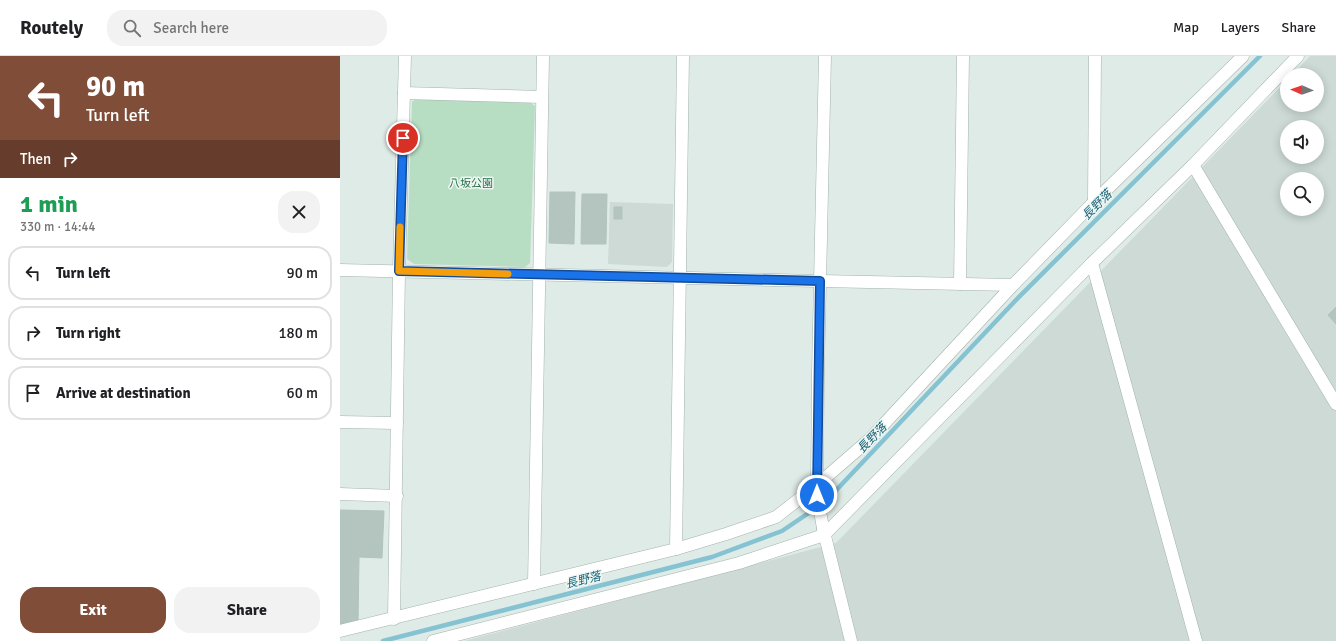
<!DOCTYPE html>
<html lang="en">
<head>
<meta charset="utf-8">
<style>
	:root { --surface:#fff; --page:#f2f2f2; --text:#202124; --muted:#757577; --line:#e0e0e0; --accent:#804d39 }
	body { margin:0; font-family:Signika,"Noto Sans JP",sans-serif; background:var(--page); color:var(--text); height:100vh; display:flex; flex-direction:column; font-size:15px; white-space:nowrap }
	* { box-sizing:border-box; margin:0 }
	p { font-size:13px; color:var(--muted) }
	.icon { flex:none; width:22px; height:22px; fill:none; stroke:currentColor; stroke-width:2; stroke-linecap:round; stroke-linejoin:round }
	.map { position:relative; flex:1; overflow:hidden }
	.drawer { display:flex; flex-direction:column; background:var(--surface); width:340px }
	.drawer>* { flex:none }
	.guide { background:#804d39; color:#fff; overflow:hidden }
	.needle { width:26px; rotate:272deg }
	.controls { position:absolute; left:940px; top:12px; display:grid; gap:8px }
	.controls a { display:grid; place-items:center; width:44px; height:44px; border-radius:50%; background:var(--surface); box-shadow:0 2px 10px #0003; font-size:20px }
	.pin { position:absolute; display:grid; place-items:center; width:34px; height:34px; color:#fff; margin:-17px; border:2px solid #fff; border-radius:50%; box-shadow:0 1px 4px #0007 }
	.me { position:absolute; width:44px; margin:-22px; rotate:0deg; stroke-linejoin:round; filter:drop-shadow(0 0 3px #0008) }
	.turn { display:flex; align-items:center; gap:14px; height:84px; padding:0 20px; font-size:18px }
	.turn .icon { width:52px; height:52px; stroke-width:2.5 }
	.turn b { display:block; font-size:28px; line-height:34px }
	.then { display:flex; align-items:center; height:38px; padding:0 20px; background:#0003; gap:8px; font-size:15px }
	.round { display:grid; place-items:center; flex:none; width:42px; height:42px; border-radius:16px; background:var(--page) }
	.head { display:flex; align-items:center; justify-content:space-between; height:68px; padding:0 20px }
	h1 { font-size:24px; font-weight:700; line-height:30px; color:#1e9e55 }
	.button { display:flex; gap:8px; margin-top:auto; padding:8px 20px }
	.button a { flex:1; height:46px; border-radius:16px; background:var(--accent); color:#fff; font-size:16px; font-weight:700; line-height:46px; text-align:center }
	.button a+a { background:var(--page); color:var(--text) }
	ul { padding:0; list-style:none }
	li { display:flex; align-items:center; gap:12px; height:54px; margin:0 8px 6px; padding:0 12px; border:2px solid var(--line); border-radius:16px }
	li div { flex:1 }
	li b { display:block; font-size:15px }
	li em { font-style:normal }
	header { display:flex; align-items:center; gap:24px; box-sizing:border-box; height:56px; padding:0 20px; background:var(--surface); border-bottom:1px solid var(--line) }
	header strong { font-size:19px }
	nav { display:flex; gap:22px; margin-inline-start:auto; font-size:14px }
	.search { width:280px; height:36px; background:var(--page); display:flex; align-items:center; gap:10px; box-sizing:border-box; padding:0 14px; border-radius:16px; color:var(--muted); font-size:15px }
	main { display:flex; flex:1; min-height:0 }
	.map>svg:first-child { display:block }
	.built { fill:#cddad5; fill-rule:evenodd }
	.green { fill:#b7ddc3 }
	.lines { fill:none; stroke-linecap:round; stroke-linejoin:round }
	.stream { stroke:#85c2d2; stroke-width:4.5 }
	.building { fill:#b4c5bf; stroke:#b1c4bd }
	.minor-casing { stroke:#a2b3ad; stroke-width:13 }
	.tertiary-casing { stroke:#a2b3ad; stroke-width:13 }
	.minor { stroke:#fff; stroke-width:12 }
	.tertiary { stroke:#fff; stroke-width:12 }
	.route-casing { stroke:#114b97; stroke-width:10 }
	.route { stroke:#1a73e8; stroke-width:7 }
	.slow { stroke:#f59e0b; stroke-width:7 }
	.labels { text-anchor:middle; stroke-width:3; stroke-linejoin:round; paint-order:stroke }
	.park-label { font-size:11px; fill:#297249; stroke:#eff7f4 }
	.water-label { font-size:12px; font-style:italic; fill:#196378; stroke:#eff7f4 }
</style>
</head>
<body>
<header>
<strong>Routely</strong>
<div class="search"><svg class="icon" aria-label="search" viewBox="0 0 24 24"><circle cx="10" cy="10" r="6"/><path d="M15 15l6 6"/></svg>Search here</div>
<nav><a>Map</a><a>Layers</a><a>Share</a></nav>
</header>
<main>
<section class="drawer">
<div class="guide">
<div class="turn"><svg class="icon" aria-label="left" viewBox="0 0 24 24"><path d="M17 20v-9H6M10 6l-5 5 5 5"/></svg><div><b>90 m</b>Turn left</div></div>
<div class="then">Then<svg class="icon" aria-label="right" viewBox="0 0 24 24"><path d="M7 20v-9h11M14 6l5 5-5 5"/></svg></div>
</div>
<div class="head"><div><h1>1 min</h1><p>330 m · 14:44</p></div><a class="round"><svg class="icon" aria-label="close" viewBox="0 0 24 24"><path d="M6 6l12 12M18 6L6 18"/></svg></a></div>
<ul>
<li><svg class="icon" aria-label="left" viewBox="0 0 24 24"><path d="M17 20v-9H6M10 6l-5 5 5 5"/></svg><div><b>Turn left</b></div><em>90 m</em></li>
<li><svg class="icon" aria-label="right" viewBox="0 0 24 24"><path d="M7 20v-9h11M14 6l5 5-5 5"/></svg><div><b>Turn right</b></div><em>180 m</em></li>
<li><svg class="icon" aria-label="arrive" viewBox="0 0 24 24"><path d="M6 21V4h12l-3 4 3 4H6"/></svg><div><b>Arrive at destination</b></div><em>60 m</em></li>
</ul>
<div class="button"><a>Exit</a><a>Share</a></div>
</section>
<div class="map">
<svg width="996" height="585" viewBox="0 0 996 585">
	<rect width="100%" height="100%" fill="#dfebe6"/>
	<g class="built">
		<path d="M970,0H996V585H124L496,487L947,24V49H977V19H952ZM947,71H977V101H947ZM947,123H977V153H947Z"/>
		<polygon points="270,146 333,148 332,206 327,211 268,208"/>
	</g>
	<polygon class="green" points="77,42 189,46 195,50 190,207 185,211 74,208 67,203 72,46"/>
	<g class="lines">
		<polyline class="stream" points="43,585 372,501 442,475 485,446 676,244 920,0"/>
	</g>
	<g class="building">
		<polygon points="210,136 235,136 234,188 209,187"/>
		<polygon points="242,138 267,138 266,188 241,188"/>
		<rect x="274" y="151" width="8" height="12"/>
		<polygon points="996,251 996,268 988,259"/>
		<polygon points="0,454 44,455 42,502 19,501 18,567 0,572"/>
	</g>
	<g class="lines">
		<defs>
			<g id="minor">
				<polyline points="64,37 202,41"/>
				<polyline points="853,109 996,348"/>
				<polyline points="754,146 755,0"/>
				<polyline points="752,207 856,585"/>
				<polyline points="480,225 673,229"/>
				<polyline points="620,228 623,0"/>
				<polyline points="0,366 57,367"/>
				<polyline points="0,438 57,440"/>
				<polyline points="483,472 511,585"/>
				<polyline points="336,493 343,0"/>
				<polyline points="194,528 203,0"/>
				<polyline points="54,563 59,215 65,0"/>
				<polyline points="0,575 336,493 386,478 436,461 477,429 530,383 673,229 754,146 903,0"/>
				<polyline points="93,585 399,507 484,479 752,207 853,109 958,0"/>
			</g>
			<g id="tertiary">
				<polyline points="0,214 480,225"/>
				<polyline points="483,472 477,439 477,429 478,317 485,0"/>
			</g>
		</defs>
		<use href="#minor" class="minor-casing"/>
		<use href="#tertiary" class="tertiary-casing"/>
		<use href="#minor" class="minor"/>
		<use href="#tertiary" class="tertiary"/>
	</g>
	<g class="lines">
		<defs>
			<polyline id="route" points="63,82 59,215 480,225 477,439"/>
		</defs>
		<use href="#route" class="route-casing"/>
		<use href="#route" class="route"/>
		<polyline class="slow" points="60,171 59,215 168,218"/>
	</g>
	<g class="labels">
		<g class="park-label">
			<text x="131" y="131">八坂公園</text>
		</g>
		<g class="water-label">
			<text transform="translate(757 149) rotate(-45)" y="4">長野落</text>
			<text transform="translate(532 382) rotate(-46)" y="4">長野落</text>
			<text transform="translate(243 524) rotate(-14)" y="4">長野落</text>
		</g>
	</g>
</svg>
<div class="controls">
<a><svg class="needle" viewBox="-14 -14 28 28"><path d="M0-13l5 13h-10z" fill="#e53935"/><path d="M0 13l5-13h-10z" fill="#757577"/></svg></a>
<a><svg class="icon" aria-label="sound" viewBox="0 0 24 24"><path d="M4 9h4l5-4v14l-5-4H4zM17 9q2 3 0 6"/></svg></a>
<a><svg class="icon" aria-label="search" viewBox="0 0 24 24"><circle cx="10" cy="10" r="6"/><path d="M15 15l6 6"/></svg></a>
</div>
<div class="pin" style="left:63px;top:82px;background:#d93025"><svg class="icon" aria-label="arrive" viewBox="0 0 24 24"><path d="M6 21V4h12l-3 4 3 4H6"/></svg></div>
<svg class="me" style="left:477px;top:439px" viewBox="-20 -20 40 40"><circle r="17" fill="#1a73e8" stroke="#fff" stroke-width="3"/><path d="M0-11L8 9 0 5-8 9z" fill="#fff"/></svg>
</div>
</main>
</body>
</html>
